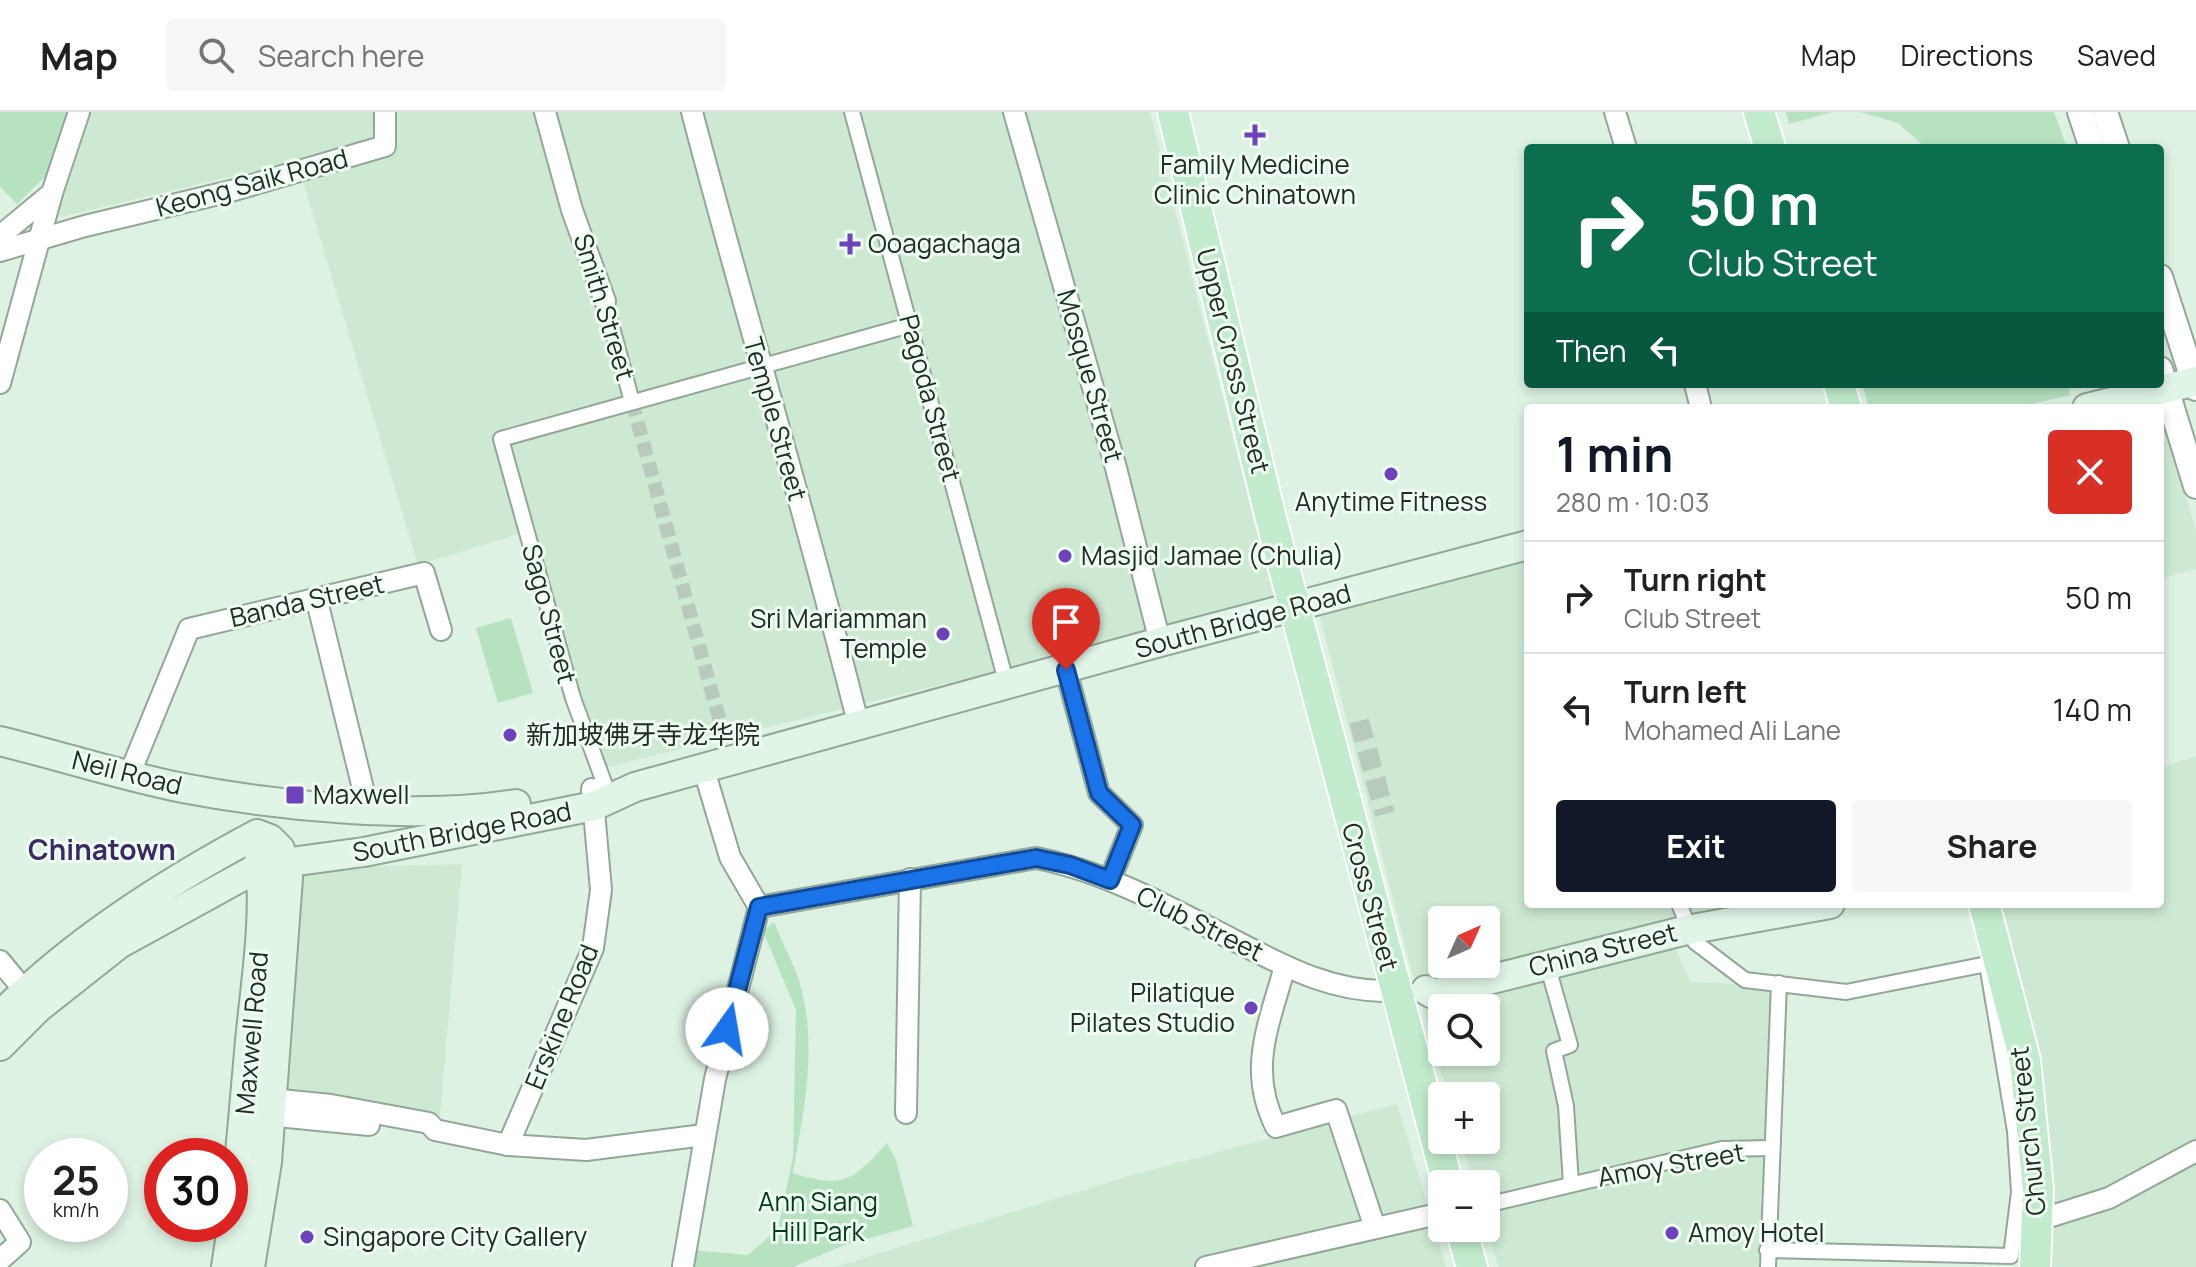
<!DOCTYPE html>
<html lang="en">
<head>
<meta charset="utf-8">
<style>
	:root { --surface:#fff; --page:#f6f6f6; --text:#202124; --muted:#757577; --line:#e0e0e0; --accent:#111827 }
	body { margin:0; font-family:Manrope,"Noto Sans SC",sans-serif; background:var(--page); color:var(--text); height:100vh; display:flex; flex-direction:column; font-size:30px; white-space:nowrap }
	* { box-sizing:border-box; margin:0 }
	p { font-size:26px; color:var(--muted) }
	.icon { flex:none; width:44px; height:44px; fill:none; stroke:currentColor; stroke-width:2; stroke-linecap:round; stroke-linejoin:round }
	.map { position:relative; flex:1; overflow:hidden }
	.sheet { position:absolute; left:1524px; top:292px; width:640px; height:504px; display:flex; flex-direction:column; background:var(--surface); border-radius:8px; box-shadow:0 4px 12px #0003 }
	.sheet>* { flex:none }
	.guide { position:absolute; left:1524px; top:32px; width:640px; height:244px; border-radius:8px; box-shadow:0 4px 12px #0003; background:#0b6e4f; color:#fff; overflow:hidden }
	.needle { width:52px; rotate:45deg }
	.buttons { position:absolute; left:1428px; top:794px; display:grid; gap:16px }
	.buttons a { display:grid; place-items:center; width:72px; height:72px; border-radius:8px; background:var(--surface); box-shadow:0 4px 12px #0003; font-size:40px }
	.speed { position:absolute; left:24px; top:1026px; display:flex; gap:16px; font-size:40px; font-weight:700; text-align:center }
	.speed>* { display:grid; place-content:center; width:104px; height:104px; border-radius:50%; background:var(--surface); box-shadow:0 4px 12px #0003; line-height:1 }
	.speed small { font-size:20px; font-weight:400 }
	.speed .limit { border:12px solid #d22; background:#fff; color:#111 }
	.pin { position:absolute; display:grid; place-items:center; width:68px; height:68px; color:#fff; margin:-82px -34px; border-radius:50% 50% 50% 0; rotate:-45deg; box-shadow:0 0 8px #0007 }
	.pin .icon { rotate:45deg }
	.me { position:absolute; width:88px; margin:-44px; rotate:13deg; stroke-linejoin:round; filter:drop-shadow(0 0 6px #0008) }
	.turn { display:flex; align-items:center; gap:28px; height:168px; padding:0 32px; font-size:36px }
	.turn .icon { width:104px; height:104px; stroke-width:2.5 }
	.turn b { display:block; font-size:56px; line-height:68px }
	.then { display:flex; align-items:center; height:76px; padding:0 32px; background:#0003; gap:16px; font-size:30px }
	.round { display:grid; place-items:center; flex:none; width:84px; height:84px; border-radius:8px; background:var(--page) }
	.head { display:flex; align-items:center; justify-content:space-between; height:136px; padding:0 32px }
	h1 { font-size:48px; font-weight:700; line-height:60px; color:var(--accent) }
	.action { display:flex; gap:16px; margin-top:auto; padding:16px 32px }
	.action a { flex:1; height:92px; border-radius:8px; background:var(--accent); color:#fff; font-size:32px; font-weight:700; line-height:92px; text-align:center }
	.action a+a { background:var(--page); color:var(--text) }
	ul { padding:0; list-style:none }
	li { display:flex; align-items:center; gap:24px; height:112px; padding:0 32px; border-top:2px solid var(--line) }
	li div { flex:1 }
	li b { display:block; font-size:30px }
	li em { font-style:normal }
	header { display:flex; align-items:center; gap:48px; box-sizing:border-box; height:112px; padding:0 40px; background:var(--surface); border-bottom:2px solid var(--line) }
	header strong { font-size:38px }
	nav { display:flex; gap:44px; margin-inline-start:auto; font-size:28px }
	.search { width:560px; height:72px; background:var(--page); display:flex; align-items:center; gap:20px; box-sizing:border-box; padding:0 28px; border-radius:8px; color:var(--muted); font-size:30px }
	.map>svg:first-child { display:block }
	.built { fill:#cde9d3; fill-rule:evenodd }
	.green { fill:#b6e2c0 }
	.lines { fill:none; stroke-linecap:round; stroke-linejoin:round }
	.pedestrian-tunnel { stroke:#b8cabc; stroke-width:14; stroke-dasharray:14 7; stroke-linecap:butt }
	.minor-tunnel { stroke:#b8cabc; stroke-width:20; stroke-dasharray:20 10; stroke-linecap:butt }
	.pedestrian-casing { stroke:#93a797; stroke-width:18 }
	.minor-casing { stroke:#93a797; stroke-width:24 }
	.tertiary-casing { stroke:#93a797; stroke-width:28 }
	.secondary-casing { stroke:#93a797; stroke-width:32 }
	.primary-casing { stroke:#fff; stroke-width:34 }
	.pedestrian { stroke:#fff; stroke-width:14 }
	.minor { stroke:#fff; stroke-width:20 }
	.tertiary { stroke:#fff; stroke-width:24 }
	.secondary { stroke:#e0f5e6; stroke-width:28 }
	.primary { stroke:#c1ebcc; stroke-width:30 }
	.route-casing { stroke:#114b97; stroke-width:20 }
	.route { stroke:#1a73e8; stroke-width:14 }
	.poi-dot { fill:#6e42ba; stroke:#edfef1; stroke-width:3 }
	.labels { text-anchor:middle; stroke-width:6; stroke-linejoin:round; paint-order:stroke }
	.poi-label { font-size:26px; fill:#222a24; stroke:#edfef1; text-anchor:start }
	.street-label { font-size:26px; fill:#222a24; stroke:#edfef1 }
	.park-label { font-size:26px; fill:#003a18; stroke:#edfef1 }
	.neighbourhood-label { font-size:28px; font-weight:bold; fill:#3c2863; stroke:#edfef1 }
</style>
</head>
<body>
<header>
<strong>Map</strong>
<div class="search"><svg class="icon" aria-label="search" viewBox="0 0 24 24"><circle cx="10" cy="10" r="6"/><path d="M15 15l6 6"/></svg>Search here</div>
<nav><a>Map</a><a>Directions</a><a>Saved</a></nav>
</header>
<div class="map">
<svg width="2196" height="1155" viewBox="0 0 2196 1155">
	<rect width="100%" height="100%" fill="#ddf2e2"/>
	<g class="built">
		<polygon points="90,0 1150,0 1275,490 603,656 532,418 418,453 297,49 56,106"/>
		<polygon points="2160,297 2196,419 2196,457 2160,467"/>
		<path d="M1528,449V792H1738L1415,872L1319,501ZM1442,808H1486V852H1442Z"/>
		<polygon points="2196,644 2196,1155 2035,1155 1984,792 2160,792 2160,656"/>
		<polygon points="462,752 440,1003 277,983 290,757"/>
		<path d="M1671,826L1690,870L1773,873L1761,1155H1498L1486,1114V1072H1474L1461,1028H1486V984H1448L1421,891ZM1442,896H1486V940H1442Z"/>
		<polygon points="1397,992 1446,1155 835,1155 1129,1064"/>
	</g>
	<g class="green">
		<polygon points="0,0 69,0 48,62 17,92 0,75"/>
		<polygon points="1786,0 1833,0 1789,12"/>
		<polygon points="1860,0 2054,0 2067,36 1926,36 1898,11"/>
		<polygon points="1862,272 2068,272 2070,283 2017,296 1869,296"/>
		<polygon points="511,506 533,581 498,591 476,516"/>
		<path d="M774,810C783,833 797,857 802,880C817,941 803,1001 793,1061C844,1077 853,1069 887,1031L896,1048L913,1114L842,1134L793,1155H676L691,1138L748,1143L778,1117L793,1045L796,898L763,819Z"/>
	</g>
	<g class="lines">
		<polyline class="pedestrian-tunnel" points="632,290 731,650"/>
		<polyline class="minor-tunnel" points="1359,609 1385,702"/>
		<defs>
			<g id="pedestrian">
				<polyline points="852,0 1007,573"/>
				<polyline points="605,189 632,290"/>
				<polyline points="606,676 573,586 501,327 910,213"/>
				<polyline points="1679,792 1695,830 1745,868 1846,880 1987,852 2015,1019 2019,1080 2011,1144 1767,1138"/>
				<polyline points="1547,852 1570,933 1554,939 1566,994 1571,1072"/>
				<polyline points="1486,1093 1722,1037 1771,1036"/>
				<polyline points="1768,1155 1779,871"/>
			</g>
			<g id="minor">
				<polyline points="545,0 572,98 605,189"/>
				<path d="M692,0C746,206 808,409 859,615"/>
				<polyline points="1014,0 1116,356 1160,530"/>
				<polyline points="1615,0 1626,36"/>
				<polyline points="0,124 52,81"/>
				<polyline points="0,139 85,114 231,79 385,34 385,0"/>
				<polyline points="0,271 52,81 79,0"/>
				<polyline points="1695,272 1701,296"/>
				<polyline points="317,489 368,697"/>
				<polyline points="1066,558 1099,681 1132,713 1110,768"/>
				<polyline points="704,658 730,745 759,795"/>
				<polyline points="130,661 189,517 424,461 441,518"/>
				<path d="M759,795L1036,746C1098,758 1156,788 1212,817C1272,847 1326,882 1395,879"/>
				<polyline points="0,849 33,889"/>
				<path d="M1285,854C1269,913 1247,957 1276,1015L1336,998L1375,1116"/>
				<polyline points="260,986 331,993 429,1011 435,1018 508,1033 586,1038 704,1023"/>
				<polyline points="906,1001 910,767"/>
				<polyline points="257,1002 369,1013"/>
				<polyline points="508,1033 593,836 601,778 592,677"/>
				<polyline points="0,1098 20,1130 0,1148"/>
				<polyline points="2039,1108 2109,1086 2196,1039"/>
				<polyline points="683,1154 715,967 759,795"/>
				<polyline points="1206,1155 1442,1101"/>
			</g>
			<g id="tertiary">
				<polyline points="2080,0 2092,36"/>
				<polyline points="2105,0 2117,36"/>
				<polyline points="2160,165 2196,276"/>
				<polyline points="2160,257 2196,374"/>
			</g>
			<g id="secondary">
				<polyline points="2087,296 2196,269"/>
				<path d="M0,629C61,644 122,664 183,676C282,695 417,708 516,692"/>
				<polyline points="1426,878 1433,882 1687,818 1830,792"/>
				<path d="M0,904C72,830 167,770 257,722L270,727L280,737L288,766L267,1050L250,1155"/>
				<polyline points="0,934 38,896 119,832 261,754 364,740 594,694 635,675 1160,530 1528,433"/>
				<path d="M226,1155C238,1080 243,1005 250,929C256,866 267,803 259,739"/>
			</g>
			<g id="primary">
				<polyline points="1173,0 1270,403 1448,1072"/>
				<polyline points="1759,0 1770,36"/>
				<polyline points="1839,272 1846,296"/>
				<polyline points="1984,792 2025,948 2038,1077 2035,1155"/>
				<polyline points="1461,1116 1472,1155"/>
			</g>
		</defs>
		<use href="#pedestrian" class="pedestrian-casing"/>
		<use href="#minor" class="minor-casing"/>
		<use href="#tertiary" class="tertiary-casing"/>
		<use href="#secondary" class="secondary-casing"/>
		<use href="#primary" class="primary-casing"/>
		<use href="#pedestrian" class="pedestrian"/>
		<use href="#minor" class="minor"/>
		<use href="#tertiary" class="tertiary"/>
		<use href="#secondary" class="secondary"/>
		<use href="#primary" class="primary"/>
	</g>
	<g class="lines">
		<defs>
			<polyline id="route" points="727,917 759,795 1036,746 1070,753 1110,768 1132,713 1099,681 1066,558"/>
		</defs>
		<use href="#route" class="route-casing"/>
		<use href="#route" class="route"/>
	</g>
	<g class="poi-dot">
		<path d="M1251 11h8v8h8v8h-8v8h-8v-8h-8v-8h8z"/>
		<path d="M846 120h8v8h8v8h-8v8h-8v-8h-8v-8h8z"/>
		<circle cx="1391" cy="362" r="8"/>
		<circle cx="1065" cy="444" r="8"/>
		<circle cx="943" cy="522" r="8"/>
		<circle cx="510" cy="623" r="8"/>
		<rect x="285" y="673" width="20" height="20" rx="4"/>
		<circle cx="1251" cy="896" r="8"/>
		<circle cx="1672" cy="1121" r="8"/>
		<circle cx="307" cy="1125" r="8"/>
	</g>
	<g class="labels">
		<g class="poi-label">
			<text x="1255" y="62" text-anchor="middle">Family Medicine<tspan x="1255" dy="30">Clinic Chinatown</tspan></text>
			<text x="868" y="141">Ooagachaga</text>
			<text x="1391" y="399" text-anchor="middle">Anytime Fitness</text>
			<text x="1081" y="453">Masjid Jamae (Chulia)</text>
			<text x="927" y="516" text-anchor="end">Sri Mariamman<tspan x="927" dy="30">Temple</tspan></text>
			<text x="526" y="632">新加坡佛牙寺龙华院</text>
			<text x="313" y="692">Maxwell</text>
			<text x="1235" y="890" text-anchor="end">Pilatique<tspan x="1235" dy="30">Pilates Studio</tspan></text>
			<text x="1688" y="1130">Amoy Hotel</text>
			<text x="323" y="1134">Singapore City Gallery</text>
		</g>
		<g class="street-label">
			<text transform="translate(252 71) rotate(-15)" y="9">Keong Saik Road</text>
			<text transform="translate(604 195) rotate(73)" y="9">Smith Street</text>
			<text transform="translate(1233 249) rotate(76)" y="9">Upper Cross Street</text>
			<text transform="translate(1090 264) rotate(74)" y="9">Mosque Street</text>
			<text transform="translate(930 286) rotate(75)" y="9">Pagoda Street</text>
			<text transform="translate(775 307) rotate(74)" y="9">Temple Street</text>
			<text transform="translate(307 489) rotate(-13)" y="9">Banda Street</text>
			<text transform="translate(549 502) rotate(75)" y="9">Sago Street</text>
			<text transform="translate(1243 509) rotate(-15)" y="9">South Bridge Road</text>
			<text transform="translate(127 661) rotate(14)" y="9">Neil Road</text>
			<text transform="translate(462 720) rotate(-11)" y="9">South Bridge Road</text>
			<text transform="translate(1370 785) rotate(75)" y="9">Cross Street</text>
			<text transform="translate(1200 812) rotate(26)" y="9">Club Street</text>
			<text transform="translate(1603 838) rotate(-14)" y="9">China Street</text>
			<text transform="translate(562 905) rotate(-68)" y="9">Erskine Road</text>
			<text transform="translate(252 921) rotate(-85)" y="9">Maxwell Road</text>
			<text transform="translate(2028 1019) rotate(-96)" y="9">Church Street</text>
			<text transform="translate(1671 1053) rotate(-10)" y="9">Amoy Street</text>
		</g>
		<g class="park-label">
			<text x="818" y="1099">Ann Siang<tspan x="818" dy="30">Hill Park</tspan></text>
		</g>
		<g class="neighbourhood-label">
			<text x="102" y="748">Chinatown</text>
		</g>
	</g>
</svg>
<div class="buttons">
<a><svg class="needle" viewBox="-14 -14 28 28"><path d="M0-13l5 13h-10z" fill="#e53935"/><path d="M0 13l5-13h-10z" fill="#757577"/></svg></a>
<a><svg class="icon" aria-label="search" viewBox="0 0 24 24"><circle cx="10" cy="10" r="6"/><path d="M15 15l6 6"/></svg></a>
<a>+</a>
<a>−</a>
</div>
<div class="speed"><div>25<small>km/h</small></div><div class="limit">30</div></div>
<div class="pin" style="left:1066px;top:558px;background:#d93025"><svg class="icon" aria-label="arrive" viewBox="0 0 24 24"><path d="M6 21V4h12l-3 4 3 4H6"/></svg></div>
<svg class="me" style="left:727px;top:917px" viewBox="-20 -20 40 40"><circle r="19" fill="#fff"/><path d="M0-13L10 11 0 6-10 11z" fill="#1a73e8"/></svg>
<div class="guide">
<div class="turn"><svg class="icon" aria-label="right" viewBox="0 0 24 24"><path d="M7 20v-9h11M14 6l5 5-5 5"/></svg><div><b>50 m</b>Club Street</div></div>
<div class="then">Then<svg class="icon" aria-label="left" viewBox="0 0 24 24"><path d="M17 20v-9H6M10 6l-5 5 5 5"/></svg></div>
</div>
<section class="sheet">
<div class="head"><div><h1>1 min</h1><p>280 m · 10:03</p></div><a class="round" style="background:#d93025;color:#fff"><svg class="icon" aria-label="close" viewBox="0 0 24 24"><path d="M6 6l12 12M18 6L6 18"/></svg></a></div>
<ul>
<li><svg class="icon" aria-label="right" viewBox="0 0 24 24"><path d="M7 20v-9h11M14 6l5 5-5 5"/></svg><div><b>Turn right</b><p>Club Street</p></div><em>50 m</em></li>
<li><svg class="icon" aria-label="left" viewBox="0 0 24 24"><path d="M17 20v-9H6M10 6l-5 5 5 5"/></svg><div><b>Turn left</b><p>Mohamed Ali Lane</p></div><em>140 m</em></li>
</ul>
<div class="action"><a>Exit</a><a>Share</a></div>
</section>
</div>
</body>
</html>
